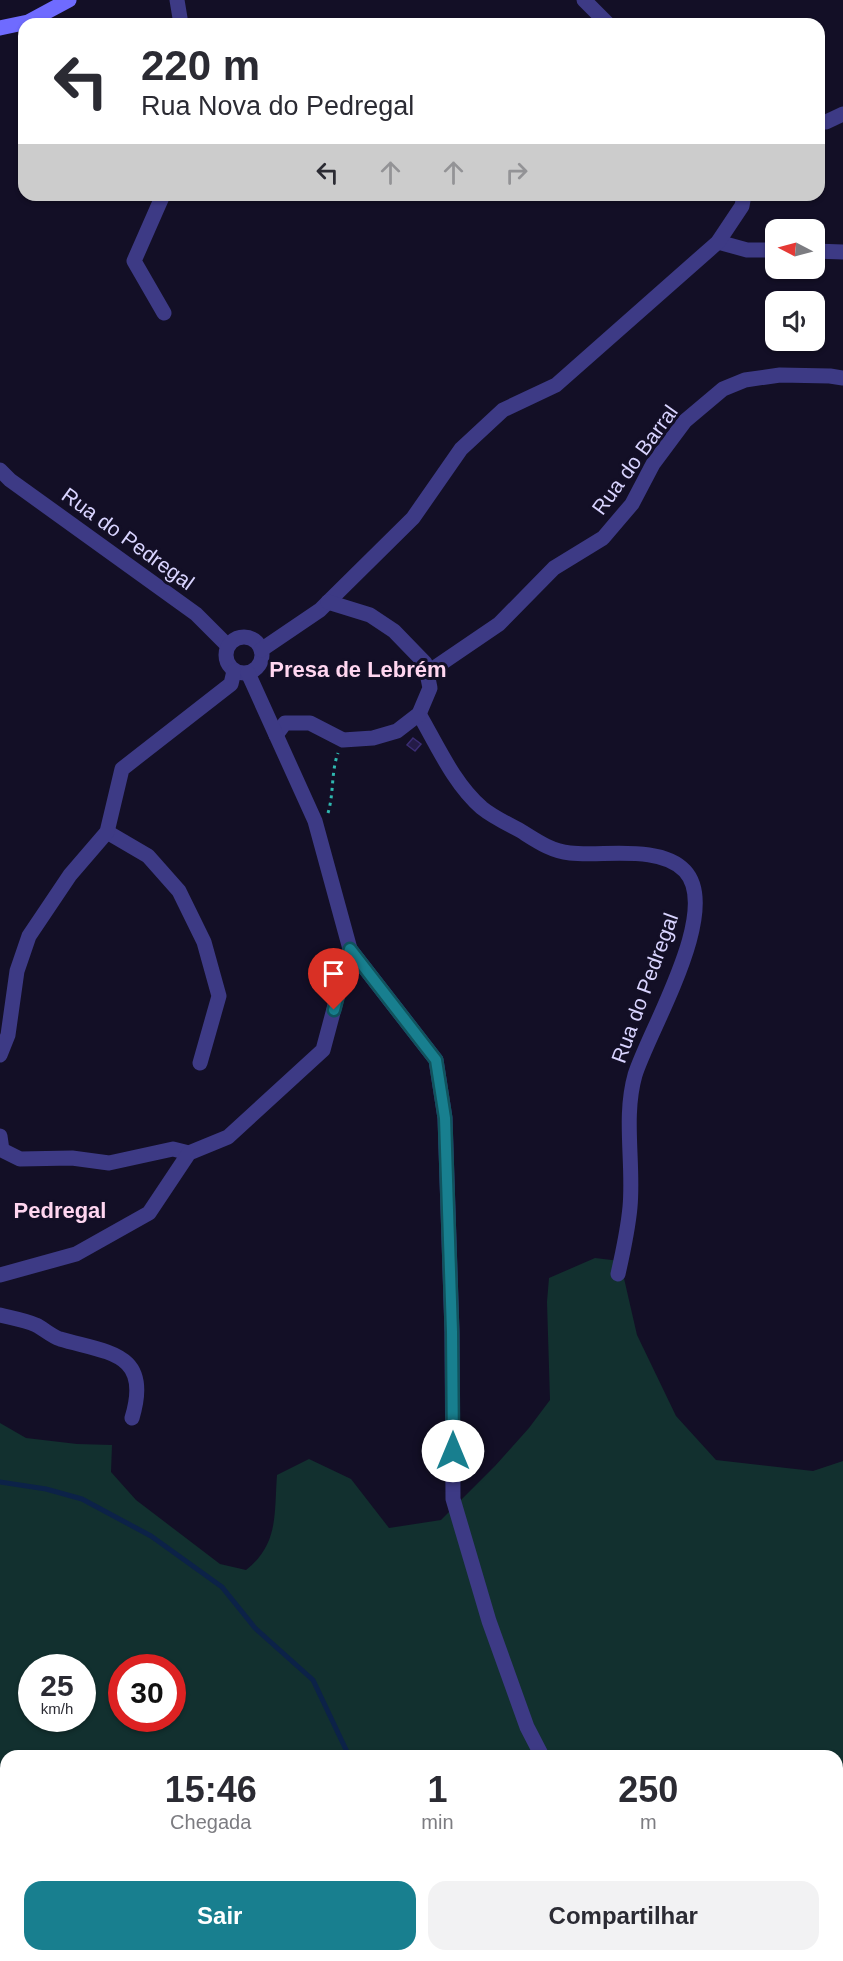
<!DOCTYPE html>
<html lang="pt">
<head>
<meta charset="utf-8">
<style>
	:root { --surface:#fff; --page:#f2f2f3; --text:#2b2b33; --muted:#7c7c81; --accent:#187f8f }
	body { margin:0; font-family:Helvetica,sans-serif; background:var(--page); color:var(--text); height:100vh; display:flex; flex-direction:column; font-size:22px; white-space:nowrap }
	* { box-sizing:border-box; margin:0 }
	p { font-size:20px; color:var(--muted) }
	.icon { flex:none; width:33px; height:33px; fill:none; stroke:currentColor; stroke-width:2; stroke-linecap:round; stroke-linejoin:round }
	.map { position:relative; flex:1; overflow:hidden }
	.sheet { position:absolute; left:0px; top:1750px; width:843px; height:212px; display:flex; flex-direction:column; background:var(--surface); border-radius:18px 18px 0 0; box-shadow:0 2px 4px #0004 }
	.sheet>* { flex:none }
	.hud { position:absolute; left:18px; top:18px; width:807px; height:183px; border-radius:18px; box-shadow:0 2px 4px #0004; background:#fff; color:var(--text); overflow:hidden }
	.needle { width:39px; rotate:276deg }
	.tools { position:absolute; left:765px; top:219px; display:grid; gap:12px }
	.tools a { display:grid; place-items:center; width:60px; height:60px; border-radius:12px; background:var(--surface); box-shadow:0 2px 4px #0004; font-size:30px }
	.speed { position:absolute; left:18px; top:1654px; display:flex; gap:12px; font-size:30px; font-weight:700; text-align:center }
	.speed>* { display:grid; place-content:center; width:78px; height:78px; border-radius:50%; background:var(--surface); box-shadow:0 2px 4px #0004; line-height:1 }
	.speed small { font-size:15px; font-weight:400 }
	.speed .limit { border:9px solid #d22; background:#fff; color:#111 }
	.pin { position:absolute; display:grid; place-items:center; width:51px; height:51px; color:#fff; margin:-62px -26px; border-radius:50% 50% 50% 0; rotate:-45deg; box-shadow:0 0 6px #0007 }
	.pin .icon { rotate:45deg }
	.me { position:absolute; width:66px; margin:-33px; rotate:0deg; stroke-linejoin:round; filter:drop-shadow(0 0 4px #0008) }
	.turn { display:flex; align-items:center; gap:21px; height:126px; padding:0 24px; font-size:27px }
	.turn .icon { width:78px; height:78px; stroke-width:2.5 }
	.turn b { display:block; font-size:42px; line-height:51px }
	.lanes { display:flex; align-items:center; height:57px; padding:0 24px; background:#0003; justify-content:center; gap:30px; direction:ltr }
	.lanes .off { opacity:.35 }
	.eta { display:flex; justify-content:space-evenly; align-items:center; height:102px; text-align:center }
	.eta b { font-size:36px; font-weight:800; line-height:42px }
	.action { display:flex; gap:12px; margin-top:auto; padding:12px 24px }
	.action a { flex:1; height:69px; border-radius:18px; background:var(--accent); color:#fff; font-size:24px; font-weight:800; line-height:69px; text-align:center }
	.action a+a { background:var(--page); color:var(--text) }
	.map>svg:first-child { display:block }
	.green { fill:#12302f; fill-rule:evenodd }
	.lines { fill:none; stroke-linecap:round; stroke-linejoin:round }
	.stream { stroke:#0c2248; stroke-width:5 }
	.building { fill:#241b47; stroke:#3b2d73; stroke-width:1.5 }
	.path { stroke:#2fb8b0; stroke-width:3; stroke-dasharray:3 4.5; stroke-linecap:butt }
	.street { stroke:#3d3a85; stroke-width:15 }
	.secondary { stroke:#6f6bff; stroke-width:15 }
	.route-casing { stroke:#10535d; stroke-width:15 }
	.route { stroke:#187f8f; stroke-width:10 }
	.labels { text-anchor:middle; stroke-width:6; stroke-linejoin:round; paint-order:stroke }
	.street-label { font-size:21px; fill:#d9d4ff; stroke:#130f26 }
	.neighbourhood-label { font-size:22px; font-weight:bold; fill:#ffd6f0; stroke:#130f26 }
</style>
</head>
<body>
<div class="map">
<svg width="843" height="1961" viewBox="0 0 843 1961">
	<rect width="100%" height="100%" fill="#130f26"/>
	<path class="green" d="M595,1258L620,1261L637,1335L676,1416L716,1460L813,1471L843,1461V1961H0V1423L26,1438L77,1444L112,1445L111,1472L136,1500L220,1564L246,1570C279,1544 274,1514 277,1475L309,1459L351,1479L389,1528L441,1520L495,1466L529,1428L550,1400L547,1302L549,1278ZM32,1668H82V1719H32ZM122,1668H172V1719H122ZM6,1756H837V1956H6Z"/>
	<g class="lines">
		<g class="stream">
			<polyline points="0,1482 46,1489 82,1499 151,1536 222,1587 255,1628 313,1680 349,1756"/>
			<polyline points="508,1956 515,1961"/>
		</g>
	</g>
	<polygon class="building" points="413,738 421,744 415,751 407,745"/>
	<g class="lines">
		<path class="path" d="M328,813C334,793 331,772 338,753"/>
		<g class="street">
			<polyline points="177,0 181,24"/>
			<polyline points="584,0 608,24"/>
			<polyline points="819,121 826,122 843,114"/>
			<polyline points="163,195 134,261 164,313"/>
			<polyline points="718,242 747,250 776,250"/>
			<polyline points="814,251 843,252"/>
			<polyline points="0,470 10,480 196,614 228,646"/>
			<circle cx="244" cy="655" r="18"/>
			<polyline points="261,650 320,610 328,602 413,518 461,449 503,410 556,385 718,242 742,206 744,195"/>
			<polyline points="427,673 499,624 554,568 603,538 632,504 653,464 685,421 723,389 745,380 780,375 830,376 843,378"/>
			<path d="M419,714C437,745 454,784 482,808C493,817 508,824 521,831C537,841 551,851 570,853C602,857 660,844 685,871C722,911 649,1030 635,1075C623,1117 634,1164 630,1207C628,1229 623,1252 618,1274"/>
			<polyline points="276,735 285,723 310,723 343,740 373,738 397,731 419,714 430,688 425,663 394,631 370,615 328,602"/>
			<polyline points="107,832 148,856 179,891 204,942 219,996 200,1063"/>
			<polyline points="350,949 436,1060 445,1118 452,1332 453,1499 489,1621 527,1727 542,1756"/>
			<polyline points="0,1055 8,1035 17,971 29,936 70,875 107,832 122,769 231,684 234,671"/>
			<polyline points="0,1136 2,1150 20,1159 72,1158 109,1163 173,1149 189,1153"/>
			<polyline points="0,1275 76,1254 149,1213 189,1153 228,1137 323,1050 350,949 315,821 248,673"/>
			<path d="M0,1315C12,1318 25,1320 36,1325C44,1329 51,1336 60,1339C108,1353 152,1352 132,1418"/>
			<polyline points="637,1956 639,1961"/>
		</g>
		<polyline class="secondary" points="0,28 28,22 69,0"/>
	</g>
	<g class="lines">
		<defs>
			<polyline id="route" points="334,1010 350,949 436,1060 445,1118 452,1332 453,1451"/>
		</defs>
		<use href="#route" class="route-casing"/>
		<use href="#route" class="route"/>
	</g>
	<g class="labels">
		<g class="street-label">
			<text transform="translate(635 460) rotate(-54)" y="7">Rua do Barral</text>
			<text transform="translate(128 539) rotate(36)" y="7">Rua do Pedregal</text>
			<text transform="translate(645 988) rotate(-70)" y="7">Rua do Pedregal</text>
		</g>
		<g class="neighbourhood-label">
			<text x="358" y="677">Presa de Lebrém</text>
			<text x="60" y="1218">Pedregal</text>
		</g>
	</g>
</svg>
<div class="tools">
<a><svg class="needle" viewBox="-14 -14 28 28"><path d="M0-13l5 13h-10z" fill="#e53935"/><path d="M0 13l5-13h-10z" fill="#7c7c81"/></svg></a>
<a><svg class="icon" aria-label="sound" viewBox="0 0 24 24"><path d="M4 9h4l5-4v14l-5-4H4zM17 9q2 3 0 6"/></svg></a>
</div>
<div class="speed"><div>25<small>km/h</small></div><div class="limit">30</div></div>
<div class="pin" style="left:334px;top:1010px;background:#d93025"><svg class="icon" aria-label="arrive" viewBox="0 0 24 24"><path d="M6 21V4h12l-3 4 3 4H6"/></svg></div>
<svg class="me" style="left:453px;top:1451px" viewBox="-20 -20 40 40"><circle r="19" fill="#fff"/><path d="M0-13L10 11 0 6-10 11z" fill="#187f8f"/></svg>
<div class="hud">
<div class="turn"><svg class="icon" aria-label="left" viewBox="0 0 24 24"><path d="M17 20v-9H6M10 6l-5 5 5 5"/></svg><div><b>220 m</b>Rua Nova do Pedregal</div></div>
<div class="lanes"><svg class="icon" aria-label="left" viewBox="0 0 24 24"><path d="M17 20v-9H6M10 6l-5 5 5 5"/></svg><svg class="icon off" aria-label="ahead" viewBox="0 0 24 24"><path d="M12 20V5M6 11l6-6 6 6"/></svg><svg class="icon off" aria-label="ahead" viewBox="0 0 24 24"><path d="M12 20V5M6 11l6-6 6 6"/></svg><svg class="icon off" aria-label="right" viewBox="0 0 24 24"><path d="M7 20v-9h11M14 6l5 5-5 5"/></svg></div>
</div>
<section class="sheet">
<div class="eta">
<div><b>15:46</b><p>Chegada</p></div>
<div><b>1</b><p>min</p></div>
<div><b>250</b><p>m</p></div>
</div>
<div class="action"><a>Sair</a><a>Compartilhar</a></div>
</section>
</div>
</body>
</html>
